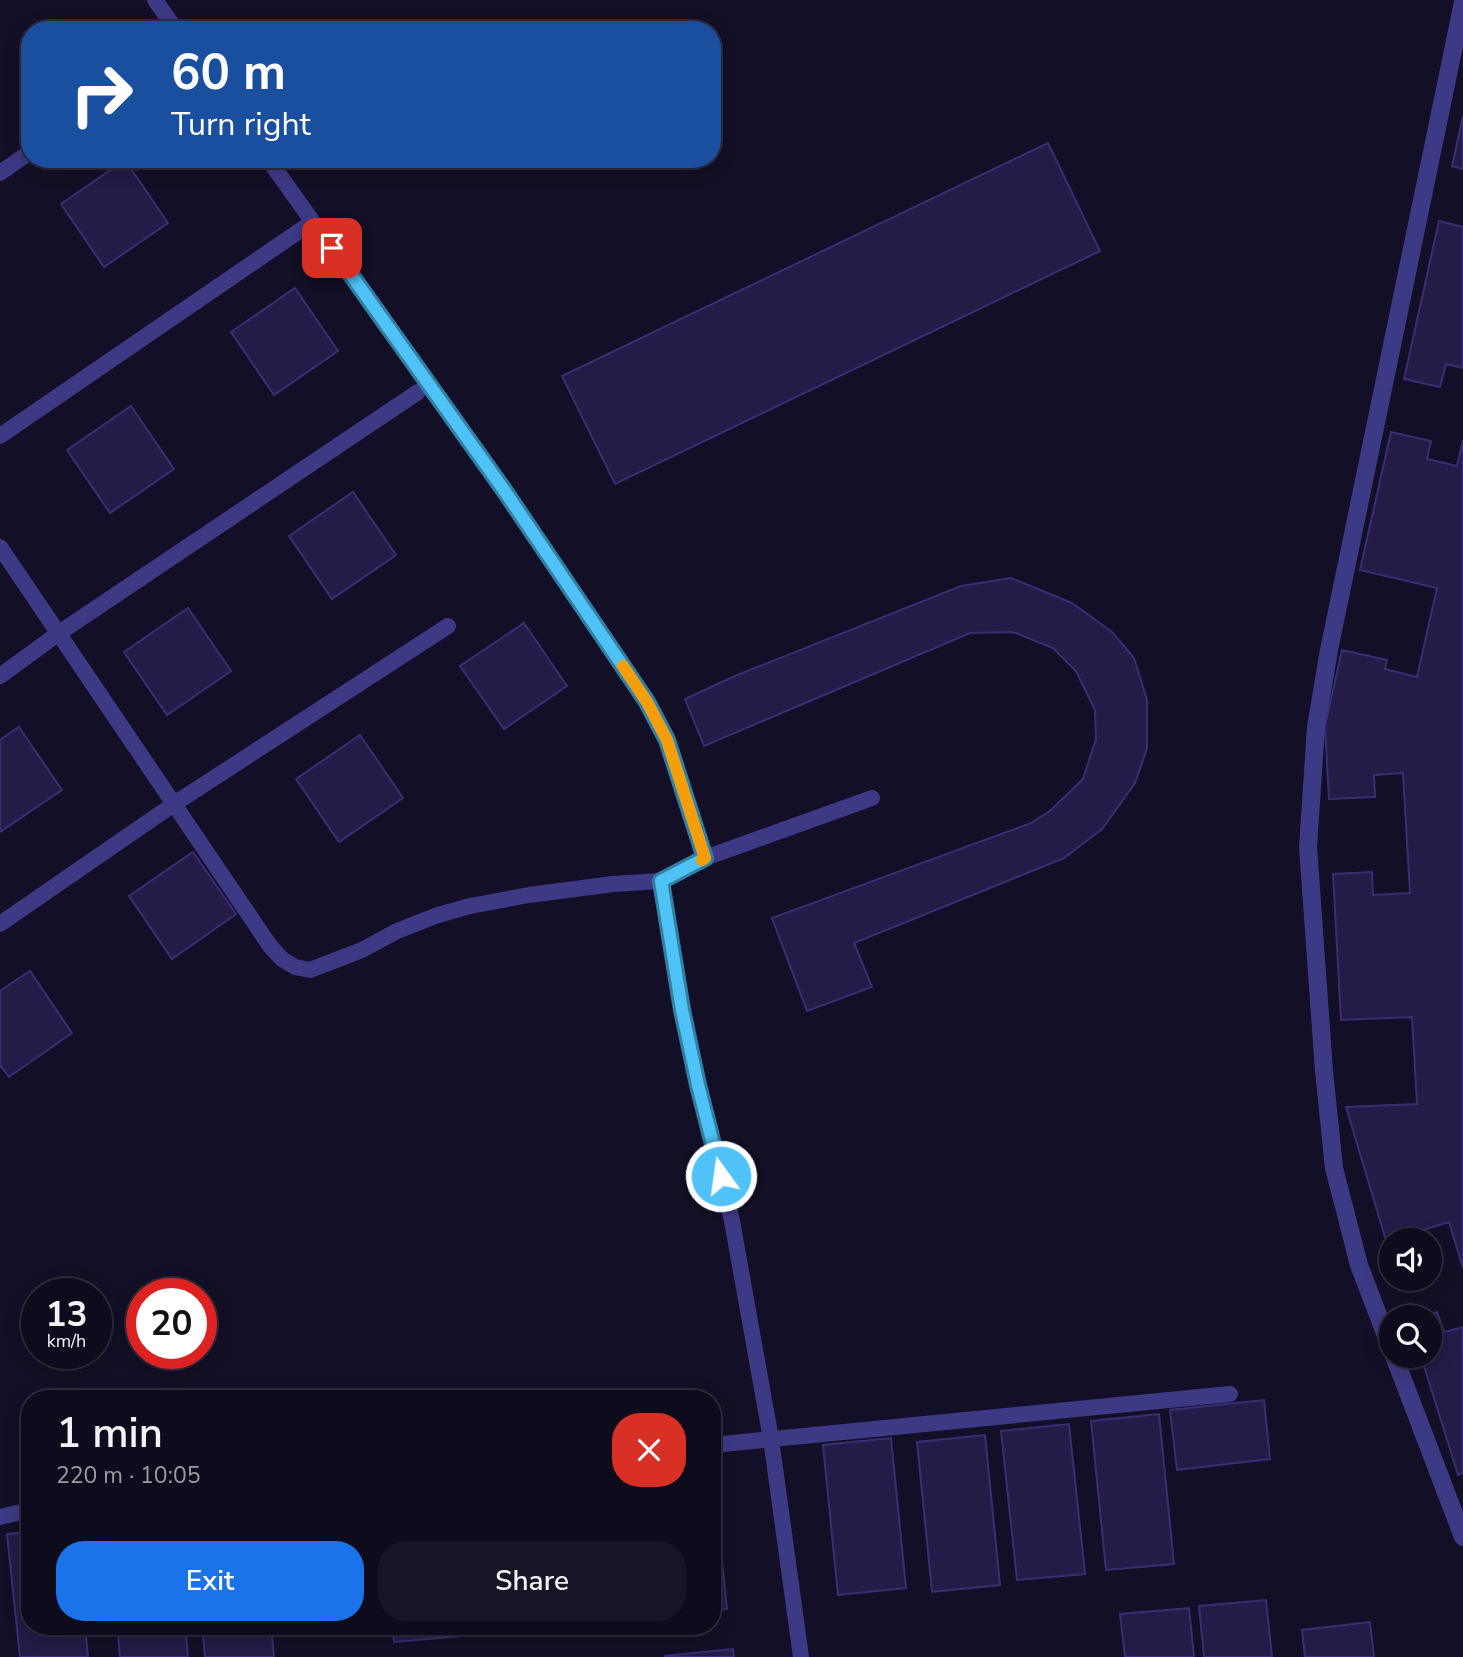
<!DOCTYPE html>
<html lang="en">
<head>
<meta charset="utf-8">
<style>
	:root { --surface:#0e0b1c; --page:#171425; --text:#f1f3f6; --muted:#9b9ba3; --line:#2e2b3b; --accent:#1a73e8 }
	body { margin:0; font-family:"Nunito Sans",sans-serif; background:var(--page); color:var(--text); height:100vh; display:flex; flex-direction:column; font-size:26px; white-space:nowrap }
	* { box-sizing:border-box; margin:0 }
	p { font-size:23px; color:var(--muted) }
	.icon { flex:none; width:38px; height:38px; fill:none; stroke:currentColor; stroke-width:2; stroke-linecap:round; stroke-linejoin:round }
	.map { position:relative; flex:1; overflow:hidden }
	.drawer { position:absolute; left:21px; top:1390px; width:700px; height:245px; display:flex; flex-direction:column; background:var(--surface); border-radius:28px; box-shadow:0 4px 18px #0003,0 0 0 2px var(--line) }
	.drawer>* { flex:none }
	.hud { position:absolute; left:21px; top:21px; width:700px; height:147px; border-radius:28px; box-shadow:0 4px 18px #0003,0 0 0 2px var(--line); background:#1a4fa0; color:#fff; overflow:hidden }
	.controls { position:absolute; left:1379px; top:1228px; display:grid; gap:14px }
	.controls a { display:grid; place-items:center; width:63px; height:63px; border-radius:50%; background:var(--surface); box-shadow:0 4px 18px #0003,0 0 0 2px var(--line); font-size:35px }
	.speed { position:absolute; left:21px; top:1278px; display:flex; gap:14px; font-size:35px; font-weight:700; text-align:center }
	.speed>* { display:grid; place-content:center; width:91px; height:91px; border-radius:50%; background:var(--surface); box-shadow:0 4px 18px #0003,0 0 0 2px var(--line); line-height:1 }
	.speed small { font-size:18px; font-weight:400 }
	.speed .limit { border:10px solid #d22; background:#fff; color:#111 }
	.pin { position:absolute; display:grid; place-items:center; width:60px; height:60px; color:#fff; margin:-30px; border-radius:14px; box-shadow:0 4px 10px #0006 }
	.me { position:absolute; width:77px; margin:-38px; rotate:346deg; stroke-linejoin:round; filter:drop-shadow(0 0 5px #0008) }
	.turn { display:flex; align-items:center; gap:24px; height:147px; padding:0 35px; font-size:32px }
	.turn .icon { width:91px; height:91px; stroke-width:2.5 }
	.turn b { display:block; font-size:49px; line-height:60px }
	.round { display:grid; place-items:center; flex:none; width:74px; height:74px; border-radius:28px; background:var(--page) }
	.summary { display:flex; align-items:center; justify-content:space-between; height:119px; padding:0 35px }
	h1 { font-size:42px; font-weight:600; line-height:52px }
	.button { display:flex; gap:14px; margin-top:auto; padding:14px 35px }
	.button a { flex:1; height:80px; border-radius:28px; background:var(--accent); color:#fff; font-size:28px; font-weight:600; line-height:80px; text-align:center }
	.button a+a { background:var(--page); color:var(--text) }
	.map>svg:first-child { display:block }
	.building { fill:#241b47; stroke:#3b2d73; stroke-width:2 }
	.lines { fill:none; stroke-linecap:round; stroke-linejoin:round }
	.lane { stroke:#3d3a85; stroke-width:16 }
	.street { stroke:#3d3a85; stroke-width:18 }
	.route-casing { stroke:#337fa1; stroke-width:18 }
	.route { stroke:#4fc3f7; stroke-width:12 }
	.slow { stroke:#f59e0b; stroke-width:12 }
</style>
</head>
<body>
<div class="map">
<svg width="1463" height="1657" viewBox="0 0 1463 1657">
	<rect width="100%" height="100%" fill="#130f26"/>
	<g class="building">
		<polygon points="1463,116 1463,169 1452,166"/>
		<polygon points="1048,143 1100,251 615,484 562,376"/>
		<polygon points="125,160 168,223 104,267 61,204"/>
		<polygon points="1439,221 1463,227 1463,368 1446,364 1440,387 1404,379"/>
		<polygon points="295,288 338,351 274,395 231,332"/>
		<polygon points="131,406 174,469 110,513 67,450"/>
		<polygon points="1391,432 1431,441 1427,459 1457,466 1463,440 1463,1268 1449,1222 1417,1232 1419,1241 1391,1241 1391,1257 1346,1107 1417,1104 1412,1017 1341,1020 1333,874 1372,872 1373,895 1410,893 1403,773 1374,775 1375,797 1329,799 1325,726 1342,650 1387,660 1385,669 1417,677 1437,588 1360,570"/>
		<polygon points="353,492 396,555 332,599 289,536"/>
		<polygon points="1011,578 1072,603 1112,632 1134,658 1147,700 1147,748 1135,783 1102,829 1064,858 854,943 872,987 807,1011 772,918 1031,823 1051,810 1083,779 1096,739 1095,710 1076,671 1053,648 1013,632 970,633 704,746 685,699 735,676 961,586"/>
		<polygon points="188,608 231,671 167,715 124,652"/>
		<polygon points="524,623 567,686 504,729 460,666"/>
		<polygon points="19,727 62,790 0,832 0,740"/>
		<polygon points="360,735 403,798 339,842 296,779"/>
		<polygon points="193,852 236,914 172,959 129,896"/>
		<polygon points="30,971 72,1033 9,1077 0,1065 0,991"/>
		<polygon points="1437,1312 1444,1332 1463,1327 1463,1473 1458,1475 1421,1356 1430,1356 1430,1318 1419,1318"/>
		<polygon points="1264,1400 1270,1459 1177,1470 1170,1410"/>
		<polygon points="1159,1414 1174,1564 1106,1570 1091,1421"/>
		<polygon points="1069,1424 1085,1574 1017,1580 1001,1431"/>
		<polygon points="985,1435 1000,1585 932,1592 917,1442"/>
		<polygon points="891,1438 906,1588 838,1595 823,1445"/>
		<polygon points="712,1463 727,1609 712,1610"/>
		<polygon points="30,1532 30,1626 85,1626 88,1657 20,1657 7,1534"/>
		<polygon points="1266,1600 1272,1657 1204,1657 1199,1606"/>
		<polygon points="1189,1608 1194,1657 1125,1657 1120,1614"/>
		<polygon points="1370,1622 1374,1657 1305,1657 1302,1630"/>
		<polygon points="117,1626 185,1626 188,1657 120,1657"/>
		<polygon points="202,1626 271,1626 274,1657 205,1657"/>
		<polygon points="392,1626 460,1626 461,1636 394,1642"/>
		<polygon points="481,1626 550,1626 482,1633"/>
		<polygon points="733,1649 734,1657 665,1657 665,1656"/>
	</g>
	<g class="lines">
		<g class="lane">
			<polyline points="155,0 176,30"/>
			<polyline points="268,159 506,493 647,702 667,741 705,858"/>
			<polyline points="0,173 30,152"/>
			<polyline points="0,436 308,225"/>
			<polyline points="0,547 270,946 282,959 295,967 310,970 362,950 397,931 438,915 470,906 529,895 613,884 661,881 705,858 872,798"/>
			<polyline points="0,676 59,633 418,392"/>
			<polyline points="661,881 683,1010 698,1085 732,1221 771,1439 801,1657"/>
			<polyline points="0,924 174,804 448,626"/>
			<polyline points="712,1445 1230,1394"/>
			<polyline points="0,1517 30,1510"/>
		</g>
		<g class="street">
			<polyline points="1391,1349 1359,1265 1334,1168 1324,1071 1308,847 1316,727 1329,650 1463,2"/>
			<polyline points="1394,1356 1463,1537"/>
		</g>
	</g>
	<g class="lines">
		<defs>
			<polyline id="route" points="332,248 506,493 647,702 667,740 705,858 661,881 682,1010 698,1085 721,1176"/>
		</defs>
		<use href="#route" class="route-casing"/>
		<use href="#route" class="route"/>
		<polyline class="slow" points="623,666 647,702 667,740 705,858 702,860"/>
	</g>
</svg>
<div class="controls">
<a><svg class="icon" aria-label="sound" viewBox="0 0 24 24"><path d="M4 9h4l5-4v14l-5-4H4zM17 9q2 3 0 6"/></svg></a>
<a><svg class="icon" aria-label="search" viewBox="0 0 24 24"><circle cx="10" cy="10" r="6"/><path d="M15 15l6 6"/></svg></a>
</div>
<div class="speed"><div>13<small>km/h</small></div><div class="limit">20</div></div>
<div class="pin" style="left:332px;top:248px;background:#d93025"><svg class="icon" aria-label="arrive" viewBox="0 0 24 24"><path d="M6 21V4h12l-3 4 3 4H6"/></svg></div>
<svg class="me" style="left:721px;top:1176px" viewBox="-20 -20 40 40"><circle r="17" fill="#4fc3f7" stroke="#fff" stroke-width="3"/><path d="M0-11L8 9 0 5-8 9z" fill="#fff"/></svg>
<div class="hud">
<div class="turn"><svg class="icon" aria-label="right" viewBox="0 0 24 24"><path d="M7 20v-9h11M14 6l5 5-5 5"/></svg><div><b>60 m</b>Turn right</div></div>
</div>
<section class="drawer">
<div class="summary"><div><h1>1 min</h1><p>220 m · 10:05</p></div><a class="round" style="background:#d93025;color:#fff"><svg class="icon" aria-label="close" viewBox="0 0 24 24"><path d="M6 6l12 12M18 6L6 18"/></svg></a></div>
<div class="button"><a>Exit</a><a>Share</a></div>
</section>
</div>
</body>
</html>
